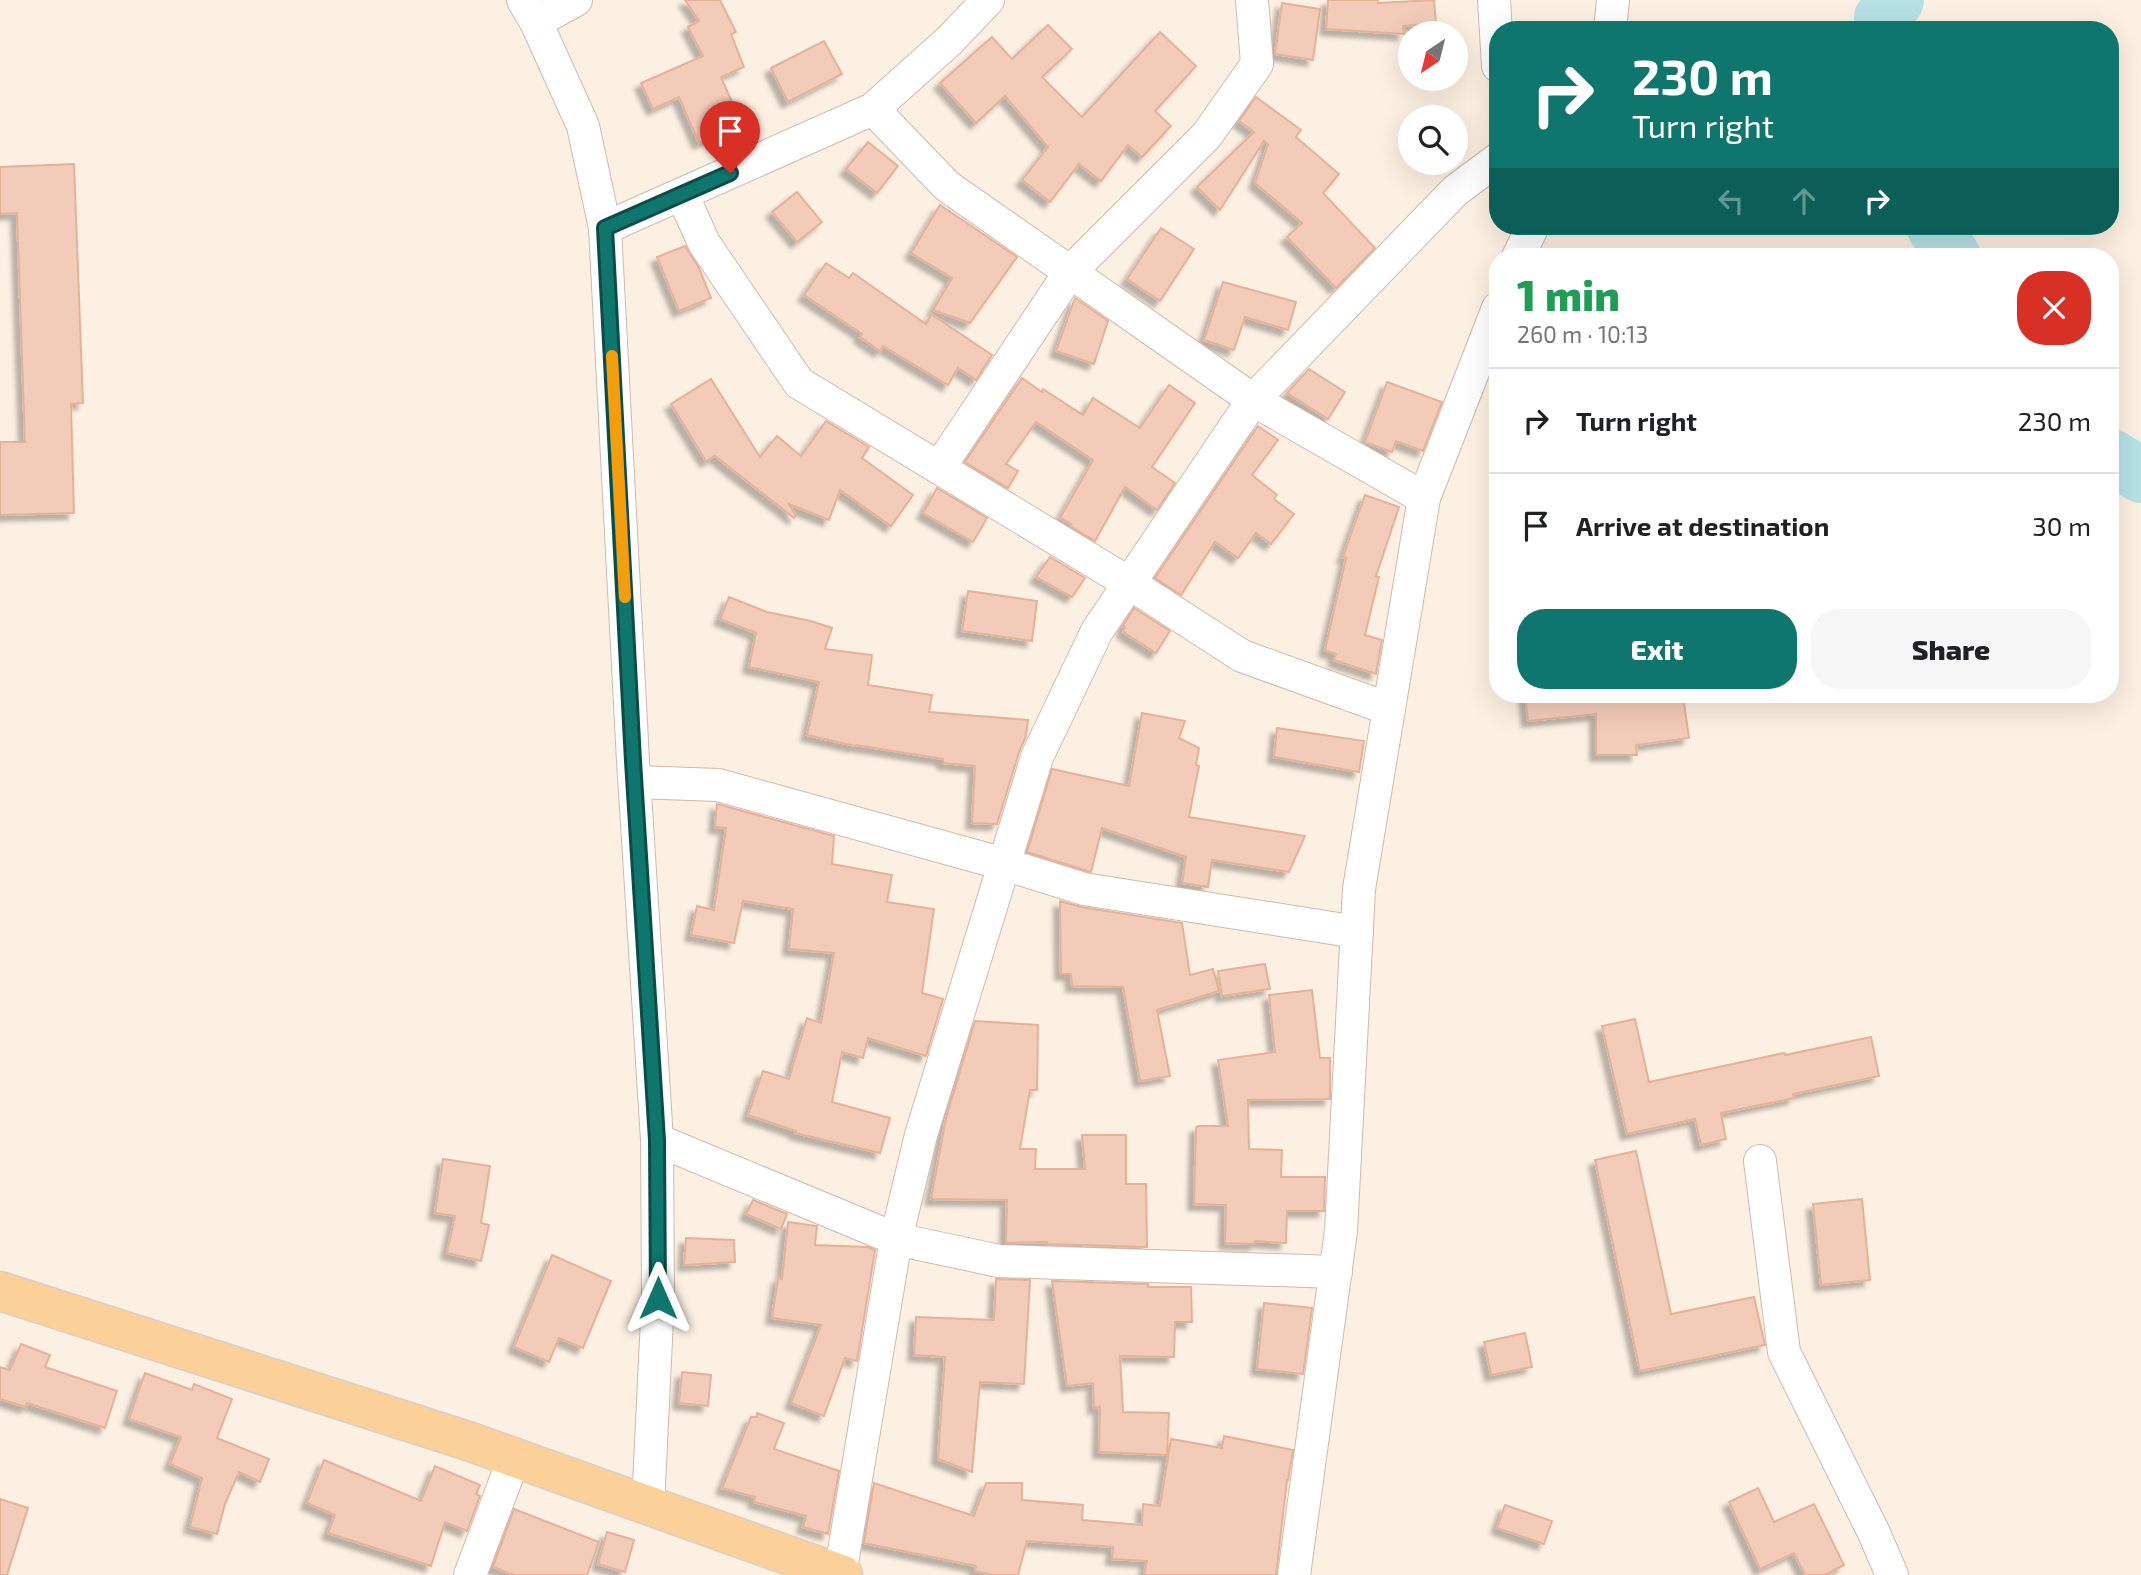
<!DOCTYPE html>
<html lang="en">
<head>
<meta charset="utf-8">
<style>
	:root { --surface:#fff; --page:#f6f6f6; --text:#202124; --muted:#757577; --line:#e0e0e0; --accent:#0f766e }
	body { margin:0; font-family:"Exo 2",sans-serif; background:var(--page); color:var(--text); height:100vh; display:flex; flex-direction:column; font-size:26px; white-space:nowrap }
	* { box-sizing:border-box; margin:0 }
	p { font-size:23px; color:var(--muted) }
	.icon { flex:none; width:38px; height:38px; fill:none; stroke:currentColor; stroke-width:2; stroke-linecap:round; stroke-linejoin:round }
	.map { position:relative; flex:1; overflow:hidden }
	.side { position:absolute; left:1489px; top:248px; width:630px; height:455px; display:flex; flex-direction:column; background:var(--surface); border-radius:28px; box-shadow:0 7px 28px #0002 }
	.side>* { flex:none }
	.hud { position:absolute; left:1489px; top:21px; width:630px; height:214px; border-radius:28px; box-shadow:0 7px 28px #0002; background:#0f766e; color:#fff; overflow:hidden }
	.needle { width:46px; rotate:215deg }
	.controls { position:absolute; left:1398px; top:21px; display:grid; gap:14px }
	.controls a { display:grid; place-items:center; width:70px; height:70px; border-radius:50%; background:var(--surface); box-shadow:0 7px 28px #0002; font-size:35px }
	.pin { position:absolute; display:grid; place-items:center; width:60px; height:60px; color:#fff; margin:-72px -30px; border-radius:50% 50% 50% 0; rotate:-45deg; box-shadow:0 0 7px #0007 }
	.pin .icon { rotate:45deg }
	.me { position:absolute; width:77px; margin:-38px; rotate:0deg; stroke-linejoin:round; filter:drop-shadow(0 0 5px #0008) }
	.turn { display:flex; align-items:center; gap:24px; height:147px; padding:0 28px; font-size:32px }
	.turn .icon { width:91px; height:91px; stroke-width:2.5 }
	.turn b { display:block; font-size:49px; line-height:60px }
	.lanes { display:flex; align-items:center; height:66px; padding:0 28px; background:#0003; justify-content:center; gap:35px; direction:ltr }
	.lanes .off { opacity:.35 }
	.round { display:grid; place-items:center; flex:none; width:74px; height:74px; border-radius:28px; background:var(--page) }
	.head { display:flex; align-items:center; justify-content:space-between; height:119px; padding:0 28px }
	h1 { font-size:42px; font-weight:800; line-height:52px; color:#1e9e55 }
	.action { display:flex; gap:14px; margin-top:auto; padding:14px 28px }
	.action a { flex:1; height:80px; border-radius:28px; background:var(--accent); color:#fff; font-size:28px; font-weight:800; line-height:80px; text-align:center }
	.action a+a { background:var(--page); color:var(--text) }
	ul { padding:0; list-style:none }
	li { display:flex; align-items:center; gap:21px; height:105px; padding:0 28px; border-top:2px solid var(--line) }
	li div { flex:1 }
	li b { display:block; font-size:26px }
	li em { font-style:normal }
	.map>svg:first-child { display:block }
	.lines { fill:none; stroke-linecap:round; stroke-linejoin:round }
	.river { stroke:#b6e2e6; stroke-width:56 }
	.building { fill:#f2ccb9; stroke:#e5b199; stroke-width:2; filter:url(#shadow) }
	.minor-casing { stroke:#d0b9ac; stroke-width:34 }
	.major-casing { stroke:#d8cfcc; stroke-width:41 }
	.minor { stroke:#fff; stroke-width:32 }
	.major { stroke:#fcd199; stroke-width:38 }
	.route-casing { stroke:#0a4d48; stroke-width:18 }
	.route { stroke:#0f766e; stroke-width:12 }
	.slow { stroke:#f59e0b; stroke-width:12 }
</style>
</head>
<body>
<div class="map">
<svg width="2141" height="1575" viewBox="0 0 2141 1575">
	<defs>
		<filter id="shadow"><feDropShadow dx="-6" dy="6" stdDeviation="2" flood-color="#0004"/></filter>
	</defs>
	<rect width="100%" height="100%" fill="#fcf0e2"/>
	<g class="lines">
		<g class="river">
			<polyline points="1884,30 1882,18 1896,0"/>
			<polyline points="1934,226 1953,257"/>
			<polyline points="2110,456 2141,475"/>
		</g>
	</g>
	<g class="building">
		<polygon points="685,0 720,0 736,32 731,34 744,67 721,77 742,125 699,143 679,97 653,109 641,83 703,56 688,27 699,21"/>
		<polygon points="1328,0 1378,0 1378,3 1434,0 1436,23 1403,26 1404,34 1326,29"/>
		<polygon points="1282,3 1320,9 1313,60 1275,54"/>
		<polygon points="1048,25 1072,49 1042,77 1082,117 1160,32 1196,66 1155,111 1171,126 1142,157 1128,145 1101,181 1079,164 1050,202 1022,180 1048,147 1005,96 976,123 940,83 992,37 1012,59"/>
		<polygon points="824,41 842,74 788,102 771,68"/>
		<polygon points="1256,97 1301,130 1296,137 1339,174 1323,193 1375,248 1336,288 1287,237 1302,223 1255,183 1268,144 1264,141 1220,210 1197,187 1254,132 1239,121"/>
		<polygon points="868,142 898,166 877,193 846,169"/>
		<polygon points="74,164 83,403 71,404 74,513 0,515 0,442 25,442 17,213 0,214 0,167"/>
		<polygon points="797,192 822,222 797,242 772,212"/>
		<polygon points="940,205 1017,257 970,323 933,310 952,278 911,253"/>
		<polygon points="1161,228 1194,249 1160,301 1127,279"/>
		<polygon points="685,246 699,268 711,298 679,311 657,257"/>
		<polygon points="826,263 849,278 853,273 926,324 931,314 992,355 976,380 958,368 948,385 883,346 880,351 860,337 862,334 804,295"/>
		<polygon points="1223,282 1296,302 1288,330 1245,317 1234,350 1204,340"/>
		<polygon points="1075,298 1108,321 1094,364 1056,351"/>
		<polygon points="1309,369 1345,392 1328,419 1287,393"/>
		<polygon points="1022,378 1042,392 1043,389 1083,415 1093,398 1140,428 1169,385 1195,403 1152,467 1175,483 1157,510 1125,487 1095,541 1070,526 1071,524 1060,518 1093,460 1036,422 1006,464 1018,471 1008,488 965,462"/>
		<polygon points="711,379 760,457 777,436 801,456 826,421 869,447 862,458 913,495 891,526 840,490 829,520 789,504 796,516 794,518 715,456 706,461 671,404"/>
		<polygon points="1387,382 1442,402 1423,451 1396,441 1392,452 1365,442"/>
		<polygon points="1258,426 1278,440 1252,475 1277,495 1274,499 1294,514 1271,544 1256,533 1238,558 1215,542 1181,595 1155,578"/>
		<polygon points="937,488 987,518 973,542 923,513"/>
		<polygon points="1365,495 1399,507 1376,576 1379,577 1365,635 1382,640 1376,674 1334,660 1336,654 1325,650 1346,558 1343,557"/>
		<polygon points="1050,557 1085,578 1072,597 1036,577"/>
		<polygon points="968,591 1037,601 1032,641 962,631"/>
		<polygon points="729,597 767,612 811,621 832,628 825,649 872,655 868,685 932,695 929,712 1028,720 1026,736 1019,752 997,824 972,823 975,766 943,763 943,759 856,745 855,746 807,735 819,682 749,667 756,633 720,619"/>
		<polygon points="1134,608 1170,631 1156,653 1123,632 1125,627 1123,626"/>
		<polygon points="1525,695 1683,695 1689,738 1636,745 1637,755 1596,755 1596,714 1528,721"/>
		<polygon points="1142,713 1185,721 1179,738 1199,748 1196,765 1199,766 1189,817 1305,836 1289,872 1212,860 1208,887 1182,883 1186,857 1102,828 1091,872 1027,852 1052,769 1129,786"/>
		<polygon points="1277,728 1364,741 1359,772 1274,757"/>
		<polygon points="717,804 834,836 832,864 892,875 887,902 934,909 922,993 943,999 926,1056 868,1038 863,1058 842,1052 832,1102 890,1118 880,1153 795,1133 796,1131 748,1115 763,1071 789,1079 807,1018 821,1023 834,953 789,949 793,909 743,901 734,943 691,935 697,906 714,910 726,828 715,827"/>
		<polygon points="1060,901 1081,907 1182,923 1190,975 1213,969 1219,991 1157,1010 1170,1076 1140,1081 1123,987 1072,986 1071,974 1061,974"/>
		<polygon points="1265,964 1270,989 1222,996 1218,971"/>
		<polygon points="1312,990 1320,1058 1330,1058 1330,1099 1248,1100 1249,1149 1282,1150 1281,1177 1325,1177 1324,1211 1287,1211 1286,1243 1255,1241 1255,1244 1225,1243 1226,1205 1194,1204 1196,1128 1198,1126 1228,1126 1218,1060 1275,1052 1269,995"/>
		<polygon points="1635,1019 1649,1082 1784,1053 1785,1055 1871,1037 1879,1076 1793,1094 1794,1098 1721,1113 1726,1139 1701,1145 1695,1119 1627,1134 1602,1026"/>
		<polygon points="975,1021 1038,1025 1037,1090 1030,1090 1020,1149 1036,1149 1035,1169 1085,1169 1082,1135 1126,1135 1126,1184 1146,1184 1147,1247 1047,1244 1047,1242 1006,1243 1007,1200 931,1199 946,1118"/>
		<polygon points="1636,1151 1671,1314 1754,1297 1765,1345 1640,1371 1595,1160"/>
		<polygon points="443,1159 490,1166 481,1223 489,1225 481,1261 447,1253 455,1216 435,1213"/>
		<polygon points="1862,1199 1870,1280 1821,1285 1813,1204"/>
		<polygon points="753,1200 787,1214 781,1229 746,1214"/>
		<polygon points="788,1222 817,1226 815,1245 868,1247 875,1250 857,1361 845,1358 824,1416 791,1403 821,1325 772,1318 778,1278 782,1279"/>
		<polygon points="686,1238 734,1240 735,1262 684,1265"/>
		<polygon points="552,1255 611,1281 583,1348 559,1338 549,1362 514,1347"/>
		<polygon points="996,1279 1030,1280 1024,1384 980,1382 972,1472 938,1459 945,1357 914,1355 916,1317 994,1320"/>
		<polygon points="1052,1281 1148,1284 1148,1287 1191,1287 1192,1322 1175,1322 1174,1357 1120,1356 1123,1412 1169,1413 1167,1455 1099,1452 1100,1407 1094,1408 1093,1383 1067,1386"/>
		<polygon points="1264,1303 1312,1308 1303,1374 1257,1369"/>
		<polygon points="1525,1333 1532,1367 1491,1375 1484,1342"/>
		<polygon points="21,1344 50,1355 45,1367 117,1391 105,1428 27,1403 26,1407 0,1399 0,1367 10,1370"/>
		<polygon points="682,1372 711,1375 708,1406 679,1403"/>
		<polygon points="145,1373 192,1390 194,1384 232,1399 217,1438 269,1459 260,1482 239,1472 225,1504 217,1534 190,1527 202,1478 170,1464 181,1437 129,1419"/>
		<polygon points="757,1413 784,1423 774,1449 839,1471 828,1534 803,1527 806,1516 754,1502 755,1497 722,1488 751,1417 757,1417"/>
		<polygon points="1224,1436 1293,1450 1288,1480 1287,1480 1276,1575 1144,1575 1147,1561 1112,1559 1113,1547 1027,1541 1018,1575 992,1575 975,1571 976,1566 864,1543 874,1483 974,1516 986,1483 1022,1483 1022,1500 1083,1505 1082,1520 1142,1525 1143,1504 1160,1506 1171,1439 1222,1448"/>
		<polygon points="324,1460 421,1501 435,1466 480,1485 476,1494 480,1496 467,1531 445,1522 431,1566 328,1533 335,1515 307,1503"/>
		<polygon points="1758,1488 1774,1522 1814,1504 1844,1565 1825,1575 1805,1575 1794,1553 1760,1569 1729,1502"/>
		<polygon points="0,1499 28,1508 7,1575 0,1575"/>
		<polygon points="1505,1505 1552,1521 1544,1544 1497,1528"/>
		<polygon points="514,1509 599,1542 587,1575 514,1575 493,1567"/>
		<polygon points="607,1532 634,1540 625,1572 598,1564"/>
	</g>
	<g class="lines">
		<defs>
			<g id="minor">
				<polyline points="523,0 536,22 583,126 605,228 633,761 657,1140 658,1298 648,1506"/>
				<polyline points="1494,0 1498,66"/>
				<polyline points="536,22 576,0"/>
				<polyline points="1610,30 1613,0"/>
				<polyline points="873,109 947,186 1253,400 1424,498"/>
				<polyline points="682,194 704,243 799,383 1129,583 1242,656 1389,709"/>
				<polyline points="605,228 873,109 949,41 988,0"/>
				<polyline points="1518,257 1533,226"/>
				<polyline points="939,468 1070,272 1207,135 1257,64 1252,0"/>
				<polyline points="636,782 718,785 1004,864 1084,889 1357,932"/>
				<polyline points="657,1140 896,1239 999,1261 1336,1272"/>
				<polyline points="1760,1161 1784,1352 1874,1533 1892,1575"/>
				<polyline points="470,1575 514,1458"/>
				<polyline points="840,1575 896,1239 921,1135 1037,757 1097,631 1253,400 1455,191 1498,159"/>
				<polyline points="1294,1575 1341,1231 1359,889 1424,498 1498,308"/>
			</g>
			<polyline id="major" points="0,1291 468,1441 843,1575"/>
		</defs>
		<use href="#minor" class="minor-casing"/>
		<use href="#major" class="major-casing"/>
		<use href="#minor" class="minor"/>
		<use href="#major" class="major"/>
	</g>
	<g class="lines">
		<defs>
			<polyline id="route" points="658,1298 657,1140 633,761 605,228 730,173"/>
		</defs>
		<use href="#route" class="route-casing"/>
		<use href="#route" class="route"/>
		<polyline class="slow" points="612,356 625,597"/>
	</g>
</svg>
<div class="controls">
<a><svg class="needle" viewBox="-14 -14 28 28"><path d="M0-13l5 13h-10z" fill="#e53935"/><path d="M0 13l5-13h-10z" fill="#757577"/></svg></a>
<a><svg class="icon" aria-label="search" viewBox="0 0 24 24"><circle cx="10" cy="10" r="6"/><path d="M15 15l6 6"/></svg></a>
</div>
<div class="pin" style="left:730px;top:173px;background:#d93025"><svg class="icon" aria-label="arrive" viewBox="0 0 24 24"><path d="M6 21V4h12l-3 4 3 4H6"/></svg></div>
<svg class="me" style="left:658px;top:1298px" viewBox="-20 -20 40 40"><path d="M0-17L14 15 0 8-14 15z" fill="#0f766e" stroke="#fff" stroke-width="4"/></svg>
<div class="hud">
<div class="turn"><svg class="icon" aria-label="right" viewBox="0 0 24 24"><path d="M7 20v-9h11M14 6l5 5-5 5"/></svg><div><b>230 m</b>Turn right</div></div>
<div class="lanes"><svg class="icon off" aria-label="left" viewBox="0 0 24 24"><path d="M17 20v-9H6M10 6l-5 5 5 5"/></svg><svg class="icon off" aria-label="ahead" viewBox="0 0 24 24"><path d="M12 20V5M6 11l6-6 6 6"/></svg><svg class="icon" aria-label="right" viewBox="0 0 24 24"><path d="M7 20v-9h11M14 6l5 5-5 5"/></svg></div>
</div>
<section class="side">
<div class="head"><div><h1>1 min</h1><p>260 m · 10:13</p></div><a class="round" style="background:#d93025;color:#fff"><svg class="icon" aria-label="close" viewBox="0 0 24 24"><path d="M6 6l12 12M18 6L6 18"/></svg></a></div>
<ul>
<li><svg class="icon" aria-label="right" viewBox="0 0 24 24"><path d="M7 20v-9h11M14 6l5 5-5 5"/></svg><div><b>Turn right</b></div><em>230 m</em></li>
<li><svg class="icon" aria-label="arrive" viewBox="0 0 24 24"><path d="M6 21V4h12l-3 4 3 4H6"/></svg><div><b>Arrive at destination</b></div><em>30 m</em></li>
</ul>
<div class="action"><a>Exit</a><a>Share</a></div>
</section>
</div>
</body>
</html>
